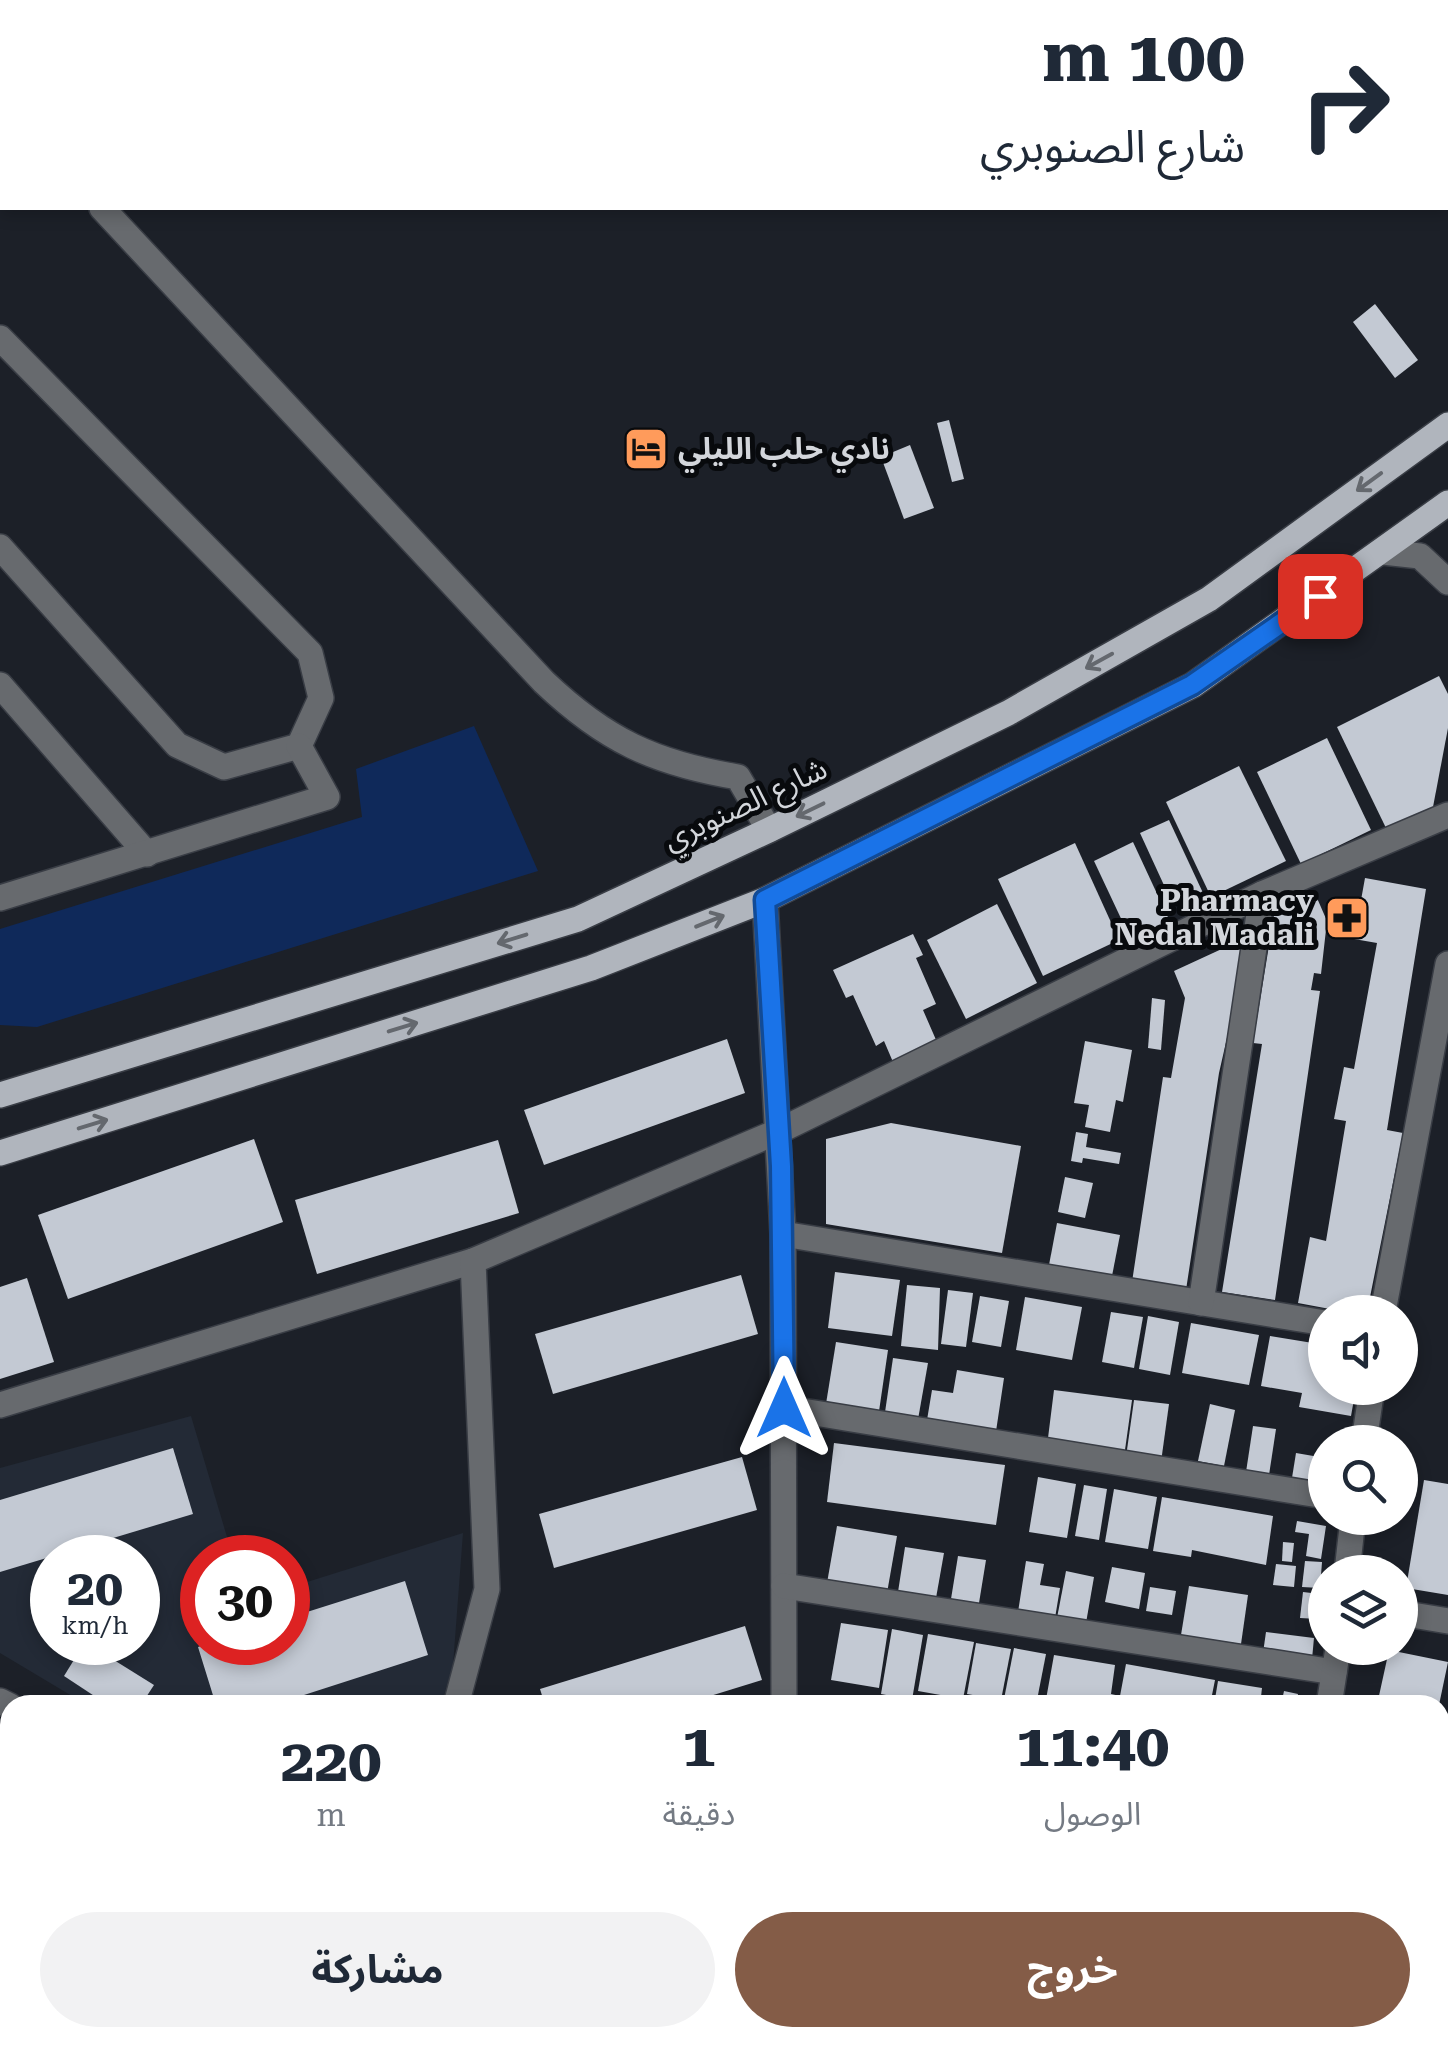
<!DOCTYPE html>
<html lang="ar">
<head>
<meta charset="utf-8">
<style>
	:root { --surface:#fff; --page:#f2f2f3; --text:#1f2937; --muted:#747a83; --accent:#845c47 }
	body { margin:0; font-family:"Roboto Serif","Noto Sans Arabic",serif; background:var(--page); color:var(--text); direction:rtl; height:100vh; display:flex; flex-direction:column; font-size:38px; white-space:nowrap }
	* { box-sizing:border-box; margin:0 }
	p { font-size:32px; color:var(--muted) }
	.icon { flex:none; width:55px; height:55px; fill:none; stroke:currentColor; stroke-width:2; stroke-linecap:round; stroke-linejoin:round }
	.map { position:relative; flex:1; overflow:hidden; direction:ltr }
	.drawer { position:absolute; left:0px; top:1695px; width:1450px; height:352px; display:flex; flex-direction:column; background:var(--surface); border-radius:30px 30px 0 0; box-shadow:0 5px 15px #0003; direction:rtl }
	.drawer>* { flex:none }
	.hud { position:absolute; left:0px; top:0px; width:1450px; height:210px; box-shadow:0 5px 15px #0003; direction:rtl; background:#fff; color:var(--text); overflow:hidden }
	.fabs { position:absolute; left:1308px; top:1295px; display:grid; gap:20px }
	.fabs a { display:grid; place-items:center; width:110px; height:110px; border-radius:50%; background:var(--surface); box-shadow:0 5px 15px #0003; font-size:50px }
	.speed { position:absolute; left:30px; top:1535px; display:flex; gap:20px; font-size:50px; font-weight:700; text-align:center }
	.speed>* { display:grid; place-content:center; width:130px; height:130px; border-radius:50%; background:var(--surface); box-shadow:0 5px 15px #0003; line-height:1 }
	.speed small { font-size:25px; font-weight:400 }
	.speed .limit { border:15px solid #d22; background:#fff; color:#111 }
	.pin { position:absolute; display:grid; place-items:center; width:85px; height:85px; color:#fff; margin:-42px; border-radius:20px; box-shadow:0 5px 15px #0006 }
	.me { position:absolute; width:110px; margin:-55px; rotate:0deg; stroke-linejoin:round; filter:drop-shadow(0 0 8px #0008) }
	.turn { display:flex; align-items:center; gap:35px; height:210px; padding:0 40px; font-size:45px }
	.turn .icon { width:130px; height:130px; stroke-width:2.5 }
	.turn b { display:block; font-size:70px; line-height:85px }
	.eta { display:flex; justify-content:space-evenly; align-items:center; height:170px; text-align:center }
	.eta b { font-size:60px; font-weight:700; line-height:70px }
	.button { display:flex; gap:20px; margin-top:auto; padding:20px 40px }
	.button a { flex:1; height:115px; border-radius:60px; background:var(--accent); color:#fff; font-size:40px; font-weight:700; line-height:115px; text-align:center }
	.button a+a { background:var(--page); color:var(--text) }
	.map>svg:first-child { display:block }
	.built { fill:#232a36; fill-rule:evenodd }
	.green { fill:#0f295a }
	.building { fill:#c3c9d3 }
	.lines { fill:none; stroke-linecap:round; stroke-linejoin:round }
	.minor-casing { stroke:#393d45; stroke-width:28 }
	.major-casing { stroke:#393d45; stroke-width:28 }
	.minor { stroke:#676a6e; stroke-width:25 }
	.major { stroke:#b0b5bd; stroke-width:25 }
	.oneway { stroke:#64686e }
	.route-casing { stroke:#114b97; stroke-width:25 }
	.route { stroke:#1a73e8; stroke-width:18 }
	.labels { text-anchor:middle; stroke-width:10; stroke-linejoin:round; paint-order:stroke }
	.poi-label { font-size:30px; font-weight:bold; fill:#d3d6db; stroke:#080a0d; text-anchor:start }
	.street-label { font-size:30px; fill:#d3d6db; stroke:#080a0d }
</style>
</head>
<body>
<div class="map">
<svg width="1448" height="2046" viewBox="0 0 1448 2046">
	<rect width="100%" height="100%" fill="#1c2028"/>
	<path class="built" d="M191,1416L233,1557L202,1558V1642H288V1588L463,1533L453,1665L441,1705H87L0,1653V1468ZM52,1558H138V1642H52Z"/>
	<polygon class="green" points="474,726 538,871 37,1027 0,1025 0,929 362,817 356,769"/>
	<g class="building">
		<polygon points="1375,304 1418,360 1395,378 1353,322"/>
		<polygon points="949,420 964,479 952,482 937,423"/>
		<polygon points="910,445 934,508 904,519 881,457"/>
		<polygon points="1439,676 1448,694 1448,728 1433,807 1386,828 1337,727"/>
		<polygon points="1327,738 1371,830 1301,864 1257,772"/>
		<polygon points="1239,766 1286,861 1211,897 1166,802"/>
		<polygon points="1169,820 1203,893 1174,907 1140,833"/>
		<polygon points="1133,842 1172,926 1133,944 1094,861"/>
		<polygon points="1075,843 1119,940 1043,976 998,879"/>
		<polygon points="1365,878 1426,889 1387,1130 1403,1133 1367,1312 1346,1312 1298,1303 1310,1237 1326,1241 1346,1121 1334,1119 1344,1067 1354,1069 1377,943 1354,939"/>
		<polygon points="1317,898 1327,921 1321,974 1314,973 1311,990 1320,991 1275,1300 1222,1292 1262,1044 1253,1043 1274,915"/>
		<polygon points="997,904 1037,983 966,1019 927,940"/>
		<polygon points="913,934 923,955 916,958 936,1004 923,1010 940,1049 896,1069 884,1041 876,1046 853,995 846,998 833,970"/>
		<polygon points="1239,941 1244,963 1219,1073 1186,1290 1132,1282 1163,1077 1171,1078 1185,998 1174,971"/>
		<polygon points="1152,998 1165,1000 1161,1050 1148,1048"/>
		<polygon points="727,1039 745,1093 544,1165 524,1110"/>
		<polygon points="1085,1041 1132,1050 1123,1102 1116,1100 1110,1132 1085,1127 1089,1105 1074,1103"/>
		<polygon points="891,1123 1021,1146 1002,1253 826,1224 826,1139"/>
		<polygon points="1076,1132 1088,1134 1086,1147 1121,1153 1119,1164 1083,1158 1082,1163 1071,1161"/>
		<polygon points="254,1139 283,1222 68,1299 38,1215"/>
		<polygon points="498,1140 519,1213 317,1274 295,1200"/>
		<polygon points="1065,1177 1093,1183 1085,1218 1058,1212"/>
		<polygon points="1057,1223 1120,1235 1112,1276 1049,1265"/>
		<polygon points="835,1272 900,1280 892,1336 828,1328"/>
		<polygon points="741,1275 758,1334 553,1394 535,1334"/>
		<polygon points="27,1278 54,1362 0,1379 0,1287"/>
		<polygon points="907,1285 940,1288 938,1350 901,1346"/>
		<polygon points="948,1290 973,1293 966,1347 941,1344"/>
		<polygon points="980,1296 1009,1301 1001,1347 972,1342"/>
		<polygon points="1025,1297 1082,1307 1072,1360 1016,1350"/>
		<polygon points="1111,1312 1143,1317 1134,1368 1102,1362"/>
		<polygon points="1148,1316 1179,1322 1170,1375 1139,1369"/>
		<polygon points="1191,1323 1259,1335 1249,1385 1182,1373"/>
		<polygon points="1270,1336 1325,1345 1325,1388 1356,1388 1351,1416 1299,1407 1302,1393 1261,1386"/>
		<polygon points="836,1342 888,1350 878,1418 825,1410"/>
		<polygon points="893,1358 928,1363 917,1425 884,1419"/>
		<polygon points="957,1370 1004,1378 995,1438 926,1426 932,1390 953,1393"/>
		<polygon points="1054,1390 1132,1400 1124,1457 1047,1446"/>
		<polygon points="1134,1400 1169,1404 1161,1462 1126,1457"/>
		<polygon points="1210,1404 1235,1410 1224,1466 1198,1461"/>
		<polygon points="1253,1426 1276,1429 1269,1475 1246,1472"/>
		<polygon points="834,1443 1005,1465 996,1525 827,1502"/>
		<polygon points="173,1448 193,1514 0,1572 0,1500"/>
		<polygon points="1296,1453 1325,1458 1325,1490 1291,1484"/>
		<polygon points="742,1457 757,1510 554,1568 539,1514"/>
		<polygon points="1038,1477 1076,1484 1067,1538 1029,1532"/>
		<polygon points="1424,1480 1448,1484 1448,1595 1406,1588"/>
		<polygon points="1084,1485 1107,1489 1099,1540 1075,1536"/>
		<polygon points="1114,1489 1157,1497 1148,1549 1105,1542"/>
		<polygon points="1162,1497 1273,1516 1266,1565 1192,1550 1191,1557 1153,1551"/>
		<polygon points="1297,1521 1326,1526 1321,1559 1306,1556 1309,1534 1295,1532"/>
		<polygon points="837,1526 897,1536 887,1593 827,1583"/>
		<polygon points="1283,1542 1294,1543 1292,1562 1282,1561"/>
		<polygon points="905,1547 944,1553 936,1598 898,1592"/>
		<polygon points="958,1556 986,1560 979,1603 951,1599"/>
		<polygon points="1026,1561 1044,1564 1040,1585 1060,1588 1055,1618 1018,1612"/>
		<polygon points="1305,1561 1322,1562 1320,1588 1302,1587"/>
		<polygon points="1276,1564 1296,1566 1294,1587 1273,1585"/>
		<polygon points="1112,1567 1145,1573 1139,1609 1105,1602"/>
		<polygon points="1066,1571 1094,1577 1086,1623 1057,1618"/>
		<polygon points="405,1581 428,1655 273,1705 216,1705 198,1647 212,1642 288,1642 288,1618"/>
		<polygon points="1189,1586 1248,1595 1241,1644 1181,1635"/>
		<polygon points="1150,1587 1176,1591 1172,1615 1146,1611"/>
		<polygon points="1303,1592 1320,1594 1318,1619 1300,1618"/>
		<polygon points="841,1623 888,1630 879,1688 831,1680"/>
		<polygon points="745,1626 762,1680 681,1705 545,1705 540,1689"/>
		<polygon points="892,1629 923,1635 912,1700 881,1694"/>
		<polygon points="1266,1632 1314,1638 1312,1659 1263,1653"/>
		<polygon points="928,1634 974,1642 963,1699 918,1691"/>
		<polygon points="85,1642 154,1685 141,1705 108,1705 64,1676"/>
		<polygon points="976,1643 1011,1649 1001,1700 967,1694"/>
		<polygon points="1014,1648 1046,1654 1036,1705 1004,1699"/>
		<polygon points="1389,1650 1448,1662 1439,1705 1377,1705"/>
		<polygon points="1054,1655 1115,1665 1111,1694 1120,1696 1126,1664 1215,1680 1210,1705 1045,1705"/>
		<polygon points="1218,1681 1262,1688 1260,1705 1214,1705"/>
		<polygon points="1284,1691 1298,1694 1296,1705 1281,1705"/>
		<polygon points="10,1814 10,1910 0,1913 0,1817"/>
		<polygon points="1440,1915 1448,1918 1448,2046 1419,2038 1440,2038"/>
		<polygon points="88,2038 189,2038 165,2046 90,2046"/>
		<polygon points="493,2038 637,2038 613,2046 495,2046"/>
		<polygon points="780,2038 836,2038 835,2046 777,2046"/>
		<polygon points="995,2038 1062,2038 1061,2046 994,2046"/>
		<polygon points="1084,2038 1162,2038 1160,2046 1083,2046"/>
		<polygon points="1165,2038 1261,2038 1260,2046 1164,2046"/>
	</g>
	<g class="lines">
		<defs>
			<g id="minor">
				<polyline points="0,99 2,101"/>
				<path d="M102,208L544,682C605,740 654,763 738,777L769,830"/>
				<polyline points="0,338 310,653 321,698 299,746 224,767 177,745 0,547"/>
				<polyline points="1383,552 1420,556 1448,582"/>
				<polyline points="0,685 147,854"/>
				<polyline points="0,898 327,797 299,746"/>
				<polyline points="765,900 783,1234 784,1705"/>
				<polyline points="783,1234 1325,1323"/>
				<polyline points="1201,1303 1262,894"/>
				<polyline points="1383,1312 1448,964"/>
				<polyline points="0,1405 473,1261"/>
				<polyline points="784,1408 1325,1496"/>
				<polyline points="1364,1442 1372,1388"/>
				<polyline points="1347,1572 1353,1518"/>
				<polyline points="784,1586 1334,1672"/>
				<polyline points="1400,1613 1448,1621"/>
				<polyline points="0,1701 10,1706"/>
				<polyline points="456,1705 487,1589 473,1261 779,1131 1262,894 1448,815"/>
				<polyline points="1329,1705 1338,1648"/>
				<polyline points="18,2038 32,2046"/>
				<polyline points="328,2046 334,2038"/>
				<polyline points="704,2046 707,2038"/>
				<polyline points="1279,2046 1281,2038"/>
			</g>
			<g id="major">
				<polyline points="0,1095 578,919 769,830 1008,713 1209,599 1448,425"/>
				<polyline points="0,1153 591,968 765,900 1193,685 1448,503"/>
			</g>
		</defs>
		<use href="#minor" class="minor-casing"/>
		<use href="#major" class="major-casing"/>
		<use href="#minor" class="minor"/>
		<use href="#major" class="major"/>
	</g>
	<defs><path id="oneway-shaft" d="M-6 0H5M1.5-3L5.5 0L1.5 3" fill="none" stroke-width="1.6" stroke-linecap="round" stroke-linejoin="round" transform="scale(2.5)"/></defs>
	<g class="oneway">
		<use href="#oneway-shaft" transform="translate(1369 482) rotate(144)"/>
		<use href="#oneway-shaft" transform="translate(1099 661) rotate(151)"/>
		<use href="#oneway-shaft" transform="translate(810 810) rotate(154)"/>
		<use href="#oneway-shaft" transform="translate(710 921) rotate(-22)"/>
		<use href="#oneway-shaft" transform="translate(512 939) rotate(163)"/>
		<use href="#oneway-shaft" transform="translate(403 1027) rotate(-17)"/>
		<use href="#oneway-shaft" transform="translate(93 1124) rotate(-17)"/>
	</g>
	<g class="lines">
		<defs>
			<polyline id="route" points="784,1408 781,1166 765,900 1192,685 1320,596"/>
		</defs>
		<use href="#route" class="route-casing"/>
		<use href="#route" class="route"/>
	</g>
	<defs>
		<symbol id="hotel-square" viewBox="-11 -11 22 22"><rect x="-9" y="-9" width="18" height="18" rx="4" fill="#ff9b5b" stroke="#080a0d"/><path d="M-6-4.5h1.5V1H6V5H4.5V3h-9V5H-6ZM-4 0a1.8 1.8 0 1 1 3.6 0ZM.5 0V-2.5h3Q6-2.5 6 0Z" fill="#111"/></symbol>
		<symbol id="pharmacy-square" viewBox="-11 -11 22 22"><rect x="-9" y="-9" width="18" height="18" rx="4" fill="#ff9b5b" stroke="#080a0d"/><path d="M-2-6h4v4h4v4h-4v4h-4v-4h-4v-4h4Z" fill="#111"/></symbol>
	</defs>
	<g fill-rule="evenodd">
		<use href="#hotel-square" x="621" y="424" width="50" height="50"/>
		<use href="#pharmacy-square" x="1322" y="893" width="50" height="50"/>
	</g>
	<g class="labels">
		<g class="poi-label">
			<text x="678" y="459">نادي حلب الليلي</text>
			<text x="1314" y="911" text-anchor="end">Pharmacy<tspan x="1314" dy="34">Nedal Madali</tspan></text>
		</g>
		<g class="street-label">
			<text transform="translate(745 804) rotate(-25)" y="10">شارع الصنوبري</text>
		</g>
	</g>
</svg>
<div class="fabs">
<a><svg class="icon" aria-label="sound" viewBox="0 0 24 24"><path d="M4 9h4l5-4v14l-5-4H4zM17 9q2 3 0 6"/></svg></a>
<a><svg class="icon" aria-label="search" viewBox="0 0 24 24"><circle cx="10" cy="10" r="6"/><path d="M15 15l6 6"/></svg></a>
<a><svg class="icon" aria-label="layers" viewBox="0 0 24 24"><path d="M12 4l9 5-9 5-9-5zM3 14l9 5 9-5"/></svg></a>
</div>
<div class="speed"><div>20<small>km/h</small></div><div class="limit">30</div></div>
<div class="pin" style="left:1320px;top:596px;background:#d93025"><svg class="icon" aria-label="arrive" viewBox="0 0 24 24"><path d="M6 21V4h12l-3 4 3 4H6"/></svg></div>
<svg class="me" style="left:784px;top:1408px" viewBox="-20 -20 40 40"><path d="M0-17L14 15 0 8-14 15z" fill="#1a73e8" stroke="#fff" stroke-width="4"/></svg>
<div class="hud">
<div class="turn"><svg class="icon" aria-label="right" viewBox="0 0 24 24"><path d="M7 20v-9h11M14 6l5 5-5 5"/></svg><div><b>100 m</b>شارع الصنوبري</div></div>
</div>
<section class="drawer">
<div class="eta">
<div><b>11:40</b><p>الوصول</p></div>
<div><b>1</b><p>دقيقة</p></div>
<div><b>220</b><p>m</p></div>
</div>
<div class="button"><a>خروج</a><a>مشاركة</a></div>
</section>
</div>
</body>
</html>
